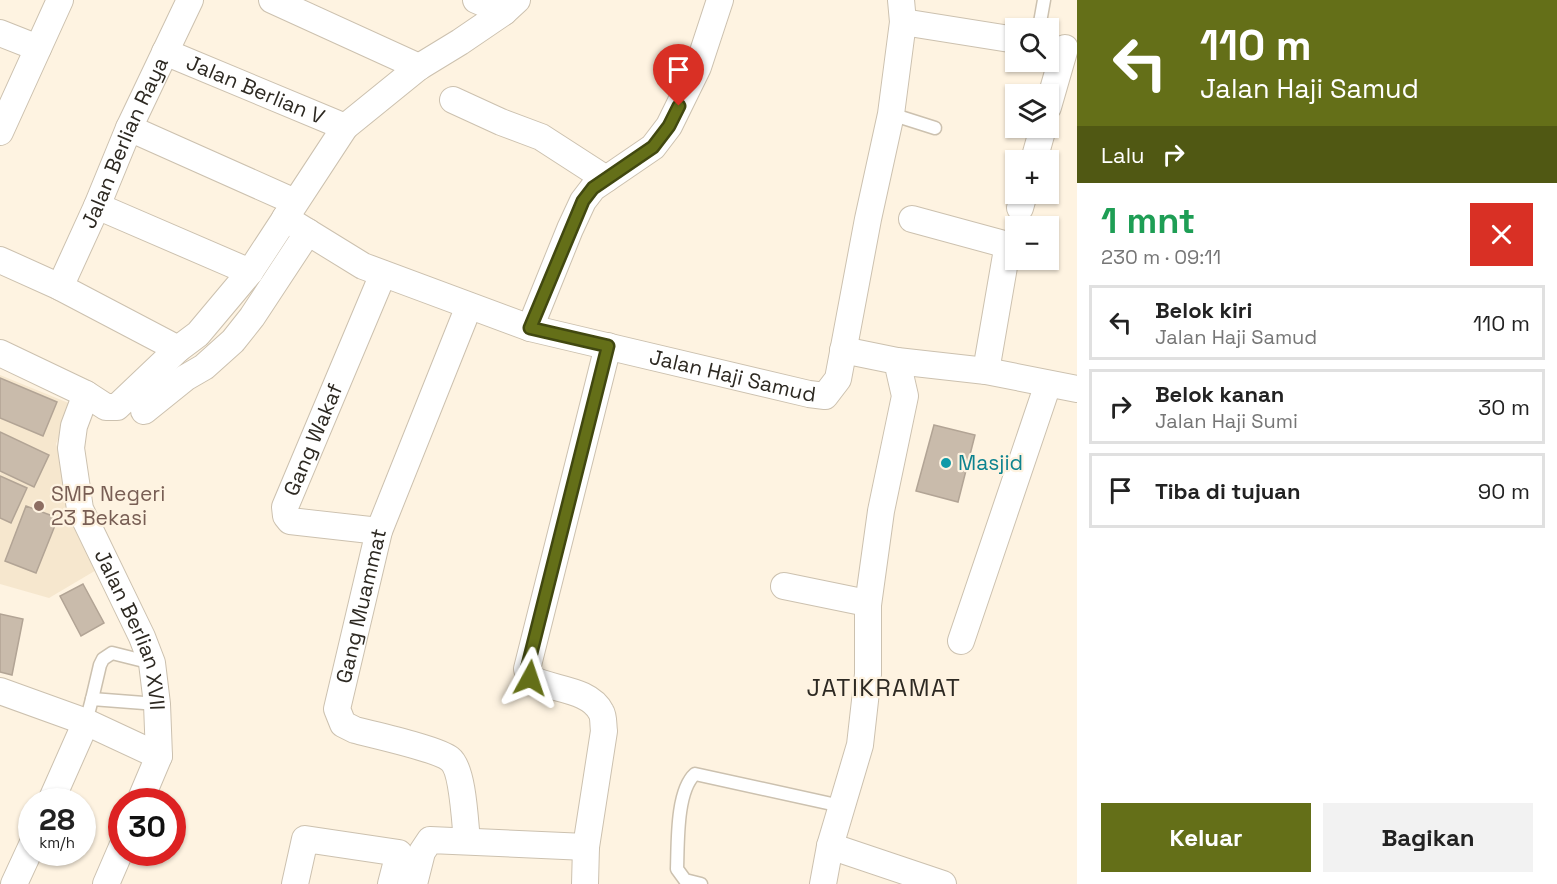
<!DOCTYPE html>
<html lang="id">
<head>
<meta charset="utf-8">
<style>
	:root { --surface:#fff; --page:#f2f2f2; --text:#222; --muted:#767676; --line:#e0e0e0; --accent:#646f18 }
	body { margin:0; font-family:"Space Grotesk",sans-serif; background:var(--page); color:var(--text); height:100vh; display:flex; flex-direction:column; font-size:22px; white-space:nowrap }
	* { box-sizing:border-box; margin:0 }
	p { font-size:20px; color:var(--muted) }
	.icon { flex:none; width:33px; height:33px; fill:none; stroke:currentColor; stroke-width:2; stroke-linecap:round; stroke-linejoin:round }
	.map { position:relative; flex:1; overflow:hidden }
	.sheet { display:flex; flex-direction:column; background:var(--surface); width:480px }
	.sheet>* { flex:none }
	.banner { background:#646f18; color:#fff; overflow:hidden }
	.fabs { position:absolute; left:1005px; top:18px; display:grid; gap:12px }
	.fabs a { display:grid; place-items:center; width:54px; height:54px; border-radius:0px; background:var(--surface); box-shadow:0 2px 4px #0004; font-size:30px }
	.speed { position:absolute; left:18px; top:788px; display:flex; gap:12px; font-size:30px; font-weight:700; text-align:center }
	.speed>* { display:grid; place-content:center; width:78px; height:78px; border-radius:50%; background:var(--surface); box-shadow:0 2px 4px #0004; line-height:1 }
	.speed small { font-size:15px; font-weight:400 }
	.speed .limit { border:9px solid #d22; background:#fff; color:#111 }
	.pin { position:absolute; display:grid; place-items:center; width:51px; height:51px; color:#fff; margin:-62px -26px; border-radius:50% 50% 50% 0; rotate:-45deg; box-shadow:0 0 6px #0007 }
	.pin .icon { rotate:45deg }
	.me { position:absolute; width:66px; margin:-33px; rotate:5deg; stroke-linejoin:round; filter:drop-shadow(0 0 4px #0008) }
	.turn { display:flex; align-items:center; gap:21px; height:126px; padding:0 24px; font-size:27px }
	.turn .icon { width:78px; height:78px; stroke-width:2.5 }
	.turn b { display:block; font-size:42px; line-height:51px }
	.then { display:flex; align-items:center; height:57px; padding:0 24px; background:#0003; gap:12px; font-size:22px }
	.round { display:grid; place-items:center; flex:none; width:63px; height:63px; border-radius:0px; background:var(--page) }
	.overview { display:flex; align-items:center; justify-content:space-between; height:102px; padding:0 24px }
	h1 { font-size:36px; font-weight:800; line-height:45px; color:#1e9e55 }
	.cta { display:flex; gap:12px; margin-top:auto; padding:12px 24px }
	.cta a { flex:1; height:69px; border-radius:0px; background:var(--accent); color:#fff; font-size:24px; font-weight:800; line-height:69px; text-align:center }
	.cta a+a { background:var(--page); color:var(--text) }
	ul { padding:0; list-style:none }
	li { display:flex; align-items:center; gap:18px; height:75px; margin:0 12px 9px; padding:0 12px; border:3px solid var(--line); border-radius:0px }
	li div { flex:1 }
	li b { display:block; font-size:22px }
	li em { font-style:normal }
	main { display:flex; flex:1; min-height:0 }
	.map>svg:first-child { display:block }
	.built { fill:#f6e7ce }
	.building { fill:#c9bbab; stroke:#b2a495; stroke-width:1.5 }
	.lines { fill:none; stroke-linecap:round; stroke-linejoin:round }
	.service-casing { stroke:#ccc1af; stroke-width:15 }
	.minor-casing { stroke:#ccc1af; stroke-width:28 }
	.service { stroke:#fff; stroke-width:12 }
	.minor { stroke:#fff; stroke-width:26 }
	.route-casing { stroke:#414810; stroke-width:15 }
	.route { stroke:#646f18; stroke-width:10 }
	.culture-dot { fill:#0f9aa8; stroke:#fef3e1; stroke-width:2 }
	.education-dot { fill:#8d6e63; stroke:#fef3e1; stroke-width:2 }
	.labels { text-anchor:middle; stroke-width:4.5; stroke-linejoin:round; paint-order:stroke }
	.street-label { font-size:21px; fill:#2d2922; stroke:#fef3e1 }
	.culture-label { font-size:21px; fill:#0d838f; stroke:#fef3e1; text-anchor:start }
	.education-label { font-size:21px; fill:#785e54; stroke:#fef3e1; text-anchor:start }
	.quarter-label { font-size:24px; letter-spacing:1.5px; fill:#2d2922; stroke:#fef3e1 }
</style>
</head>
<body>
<main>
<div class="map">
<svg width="1077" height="884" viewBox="0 0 1077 884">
	<rect width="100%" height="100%" fill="#fef3e1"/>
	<polygon class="built" points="0,375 71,404 56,444 98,569 49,598 0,584"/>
	<g class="building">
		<polygon points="0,378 57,402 43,436 0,418"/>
		<polygon points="934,425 975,435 958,502 916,491"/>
		<polygon points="0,432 49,455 34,487 0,471"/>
		<polygon points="0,476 27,488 11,523 0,518"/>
		<polygon points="26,506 58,518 36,573 5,561"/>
		<polygon points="83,584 104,623 81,636 60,596"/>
		<polygon points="0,614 23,619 12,675 0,672"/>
	</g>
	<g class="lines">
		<defs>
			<g id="service">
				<polyline points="1039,28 1044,0"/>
				<polyline points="891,114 935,128"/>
				<polyline points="92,699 100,665 103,659 112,653 152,663"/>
				<polyline points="86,722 92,699 157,704"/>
				<path d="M701,884L685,880L677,869C678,844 676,791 695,774L841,806"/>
			</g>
			<g id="minor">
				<polyline points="272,0 419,67"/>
				<polyline points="476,0 504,12"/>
				<polyline points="903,22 1016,40"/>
				<polyline points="0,33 38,48"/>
				<path id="s1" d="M165,52L345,127"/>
				<polyline points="453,100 501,122 541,137 606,179"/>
				<polyline points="1048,107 1065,48"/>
				<polyline points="129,128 295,202"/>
				<polyline points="0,132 60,0"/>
				<polyline points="1034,160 1043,128"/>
				<polyline points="97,206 250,272"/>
				<polyline points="1020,208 1024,194"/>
				<path id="s2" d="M285,218L363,266L530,328L809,394L825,396L838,379L868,219L891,114L903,22L901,0"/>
				<polyline points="912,219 1004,244 1006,255 986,371"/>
				<polyline points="0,260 60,287 178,349"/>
				<path id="s3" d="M60,287L97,206L129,128L190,0"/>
				<polyline points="530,328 570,229 583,201 593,188 653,147 669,126 698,67 720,0"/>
				<polyline points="0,353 86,394 106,407 117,407 178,349 198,334 250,272 345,127 419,67 460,42 504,12 517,0"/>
				<polyline points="897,361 986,371 1077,389"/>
				<path id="s4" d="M86,394L74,426L71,448L80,509L142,637L152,663L157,704L159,756L140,801"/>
				<polyline points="144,411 185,378 204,367 233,341 252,317 308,232"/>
				<path id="s5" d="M379,531L290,521L286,516L285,507L383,274"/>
				<polyline points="784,586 862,602 868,605"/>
				<polyline points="961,641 1048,384"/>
				<polyline points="0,691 86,722 159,756"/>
				<polyline points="51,801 86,722"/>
				<path id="s6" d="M467,841C465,823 463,769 450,759C438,749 374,735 355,730L343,724L337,709L379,531L469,306"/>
				<polyline points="830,846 943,884"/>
				<polyline points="14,884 32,845"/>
				<polyline points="106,884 122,847"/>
				<polyline points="295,884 305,839 399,853 391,884"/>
				<path d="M414,884L422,852L430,840L586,847L604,731C603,725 604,717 601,712C589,688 550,690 530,678L527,669L608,346"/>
				<polyline points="585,884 586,847"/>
				<polyline points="823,884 830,846 860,745 868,674 868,605 881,511 905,396 897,361 843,350"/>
			</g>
		</defs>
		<use href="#service" class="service-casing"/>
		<use href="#minor" class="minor-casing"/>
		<use href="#service" class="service"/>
		<use href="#minor" class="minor"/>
	</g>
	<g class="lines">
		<defs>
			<polyline id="route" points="530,678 527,669 608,346 530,328 583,201 593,188 653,147 669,126 679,106"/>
		</defs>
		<use href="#route" class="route-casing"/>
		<use href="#route" class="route"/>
	</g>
	<circle class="culture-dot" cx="946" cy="463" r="6"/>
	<circle class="education-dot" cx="39" cy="506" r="6"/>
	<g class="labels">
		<g class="street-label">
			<text dy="7" stroke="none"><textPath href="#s1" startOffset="98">Jalan Berlian V</textPath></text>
			<text dy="7" stroke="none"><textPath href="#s3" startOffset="158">Jalan Berlian Raya</textPath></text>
			<text dy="7" stroke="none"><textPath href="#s2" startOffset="478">Jalan Haji Samud</textPath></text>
			<text dy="7" stroke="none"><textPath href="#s5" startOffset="178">Gang Wakaf</textPath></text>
			<text dy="7" stroke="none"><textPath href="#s6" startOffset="320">Gang Muammat</textPath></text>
			<text dy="7" stroke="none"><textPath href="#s4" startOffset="250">Jalan Berlian XVII</textPath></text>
		</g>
		<g class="culture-label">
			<text x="958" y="470">Masjid</text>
		</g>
		<g class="education-label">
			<text x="51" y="501">SMP Negeri<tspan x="51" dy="24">23 Bekasi</tspan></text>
		</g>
		<g class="quarter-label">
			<text x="884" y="696">JATIKRAMAT</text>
		</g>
	</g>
</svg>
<div class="fabs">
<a><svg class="icon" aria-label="search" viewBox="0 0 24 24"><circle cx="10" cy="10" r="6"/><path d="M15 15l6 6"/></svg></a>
<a><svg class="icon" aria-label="layers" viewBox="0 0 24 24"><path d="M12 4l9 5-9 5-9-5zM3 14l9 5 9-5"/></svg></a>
<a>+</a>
<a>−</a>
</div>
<div class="speed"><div>28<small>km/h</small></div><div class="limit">30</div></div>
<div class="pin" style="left:679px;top:106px;background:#d93025"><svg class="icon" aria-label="arrive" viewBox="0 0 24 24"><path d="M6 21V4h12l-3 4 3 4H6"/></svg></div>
<svg class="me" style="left:530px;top:678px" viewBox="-20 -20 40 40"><path d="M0-17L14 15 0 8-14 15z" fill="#646f18" stroke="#fff" stroke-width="4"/></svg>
</div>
<section class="sheet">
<div class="banner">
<div class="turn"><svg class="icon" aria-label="left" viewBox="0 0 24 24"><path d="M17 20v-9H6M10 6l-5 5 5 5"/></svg><div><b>110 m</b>Jalan Haji Samud</div></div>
<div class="then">Lalu<svg class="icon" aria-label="right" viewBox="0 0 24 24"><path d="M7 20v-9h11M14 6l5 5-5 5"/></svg></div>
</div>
<div class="overview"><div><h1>1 mnt</h1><p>230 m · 09:11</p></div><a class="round" style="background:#d93025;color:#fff"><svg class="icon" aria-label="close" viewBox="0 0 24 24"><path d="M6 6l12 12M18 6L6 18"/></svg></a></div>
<ul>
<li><svg class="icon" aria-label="left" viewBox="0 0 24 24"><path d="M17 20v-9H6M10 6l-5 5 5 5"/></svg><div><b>Belok kiri</b><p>Jalan Haji Samud</p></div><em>110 m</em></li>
<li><svg class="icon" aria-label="right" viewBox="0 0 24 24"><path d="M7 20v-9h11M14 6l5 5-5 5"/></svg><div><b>Belok kanan</b><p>Jalan Haji Sumi</p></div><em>30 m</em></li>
<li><svg class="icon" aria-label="arrive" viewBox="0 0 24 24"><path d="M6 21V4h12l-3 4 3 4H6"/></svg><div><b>Tiba di tujuan</b></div><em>90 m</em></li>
</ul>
<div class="cta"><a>Keluar</a><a>Bagikan</a></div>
</section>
</main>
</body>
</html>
